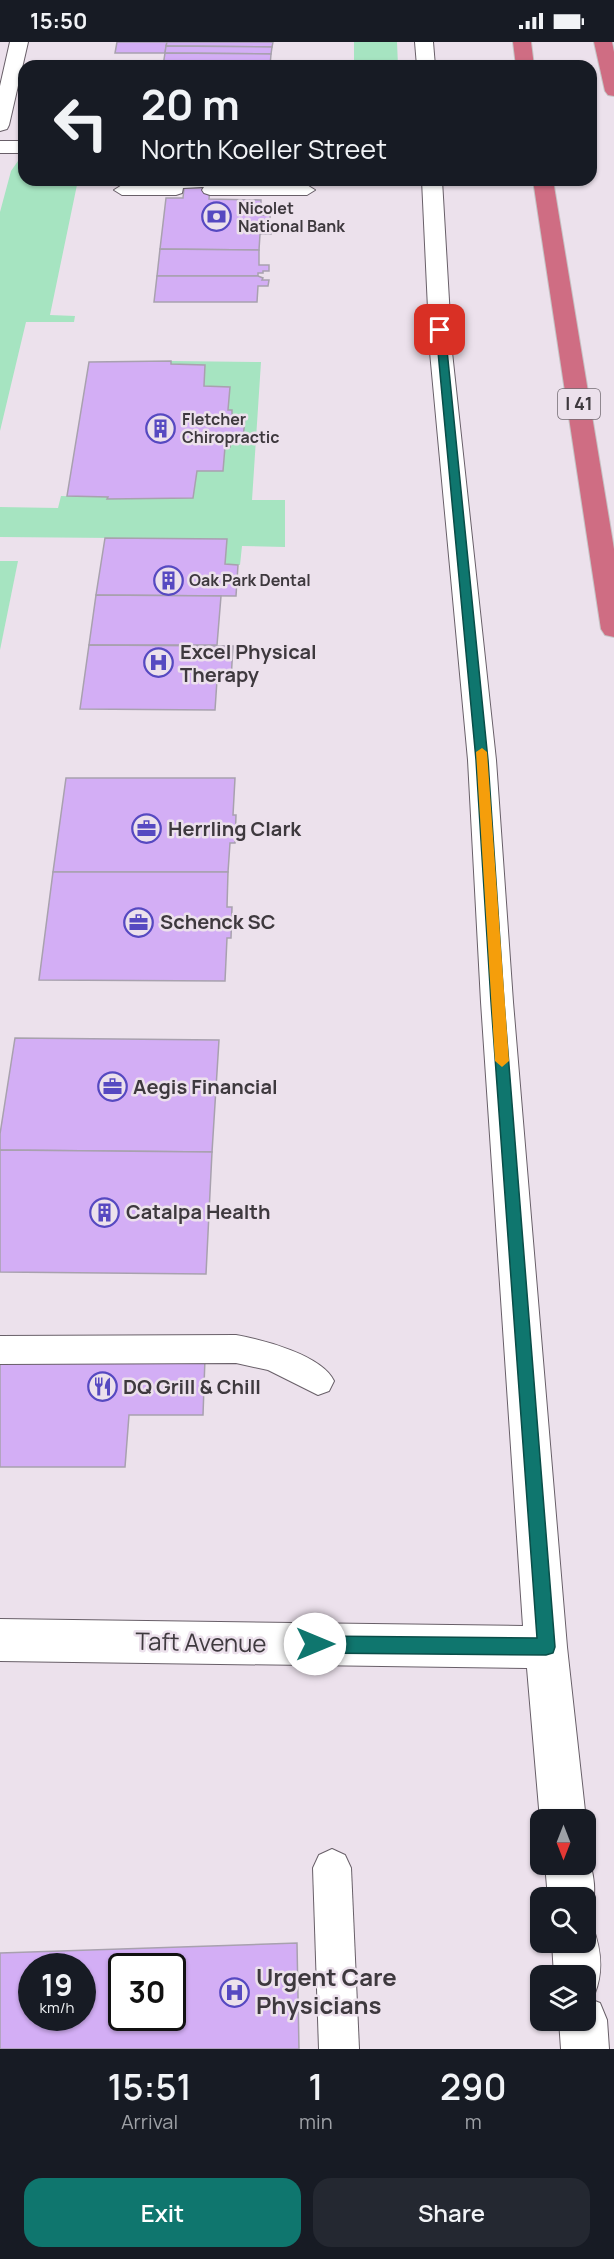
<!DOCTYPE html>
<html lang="en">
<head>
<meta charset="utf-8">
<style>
	:root { --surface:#171b24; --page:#242831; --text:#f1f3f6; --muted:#9ea1a6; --accent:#0f766e }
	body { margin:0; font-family:Manrope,sans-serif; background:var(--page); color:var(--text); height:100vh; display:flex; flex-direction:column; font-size:22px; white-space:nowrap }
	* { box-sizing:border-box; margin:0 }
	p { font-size:20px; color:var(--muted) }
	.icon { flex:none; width:33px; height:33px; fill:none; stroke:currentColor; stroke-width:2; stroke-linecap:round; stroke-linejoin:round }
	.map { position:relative; height:2007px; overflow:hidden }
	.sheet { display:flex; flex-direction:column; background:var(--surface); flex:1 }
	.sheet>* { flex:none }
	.banner { position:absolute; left:18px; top:18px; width:579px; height:126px; border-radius:18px; box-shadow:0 2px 4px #0004; background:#171b24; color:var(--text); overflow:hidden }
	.needle { width:39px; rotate:180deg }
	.buttons { position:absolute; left:530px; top:1767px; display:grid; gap:12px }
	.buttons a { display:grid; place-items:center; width:66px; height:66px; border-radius:12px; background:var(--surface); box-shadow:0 2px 4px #0004; font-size:30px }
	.speed { position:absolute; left:18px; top:1911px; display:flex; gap:12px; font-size:30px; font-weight:700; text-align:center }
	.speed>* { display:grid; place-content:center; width:78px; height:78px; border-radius:50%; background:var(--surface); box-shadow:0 2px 4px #0004; line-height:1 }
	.speed small { font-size:15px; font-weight:400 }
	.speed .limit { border:3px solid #111; border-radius:9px; background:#fff; color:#111 }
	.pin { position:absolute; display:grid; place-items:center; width:51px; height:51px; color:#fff; margin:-26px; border-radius:12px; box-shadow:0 3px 9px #0006 }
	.me { position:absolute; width:66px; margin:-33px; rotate:90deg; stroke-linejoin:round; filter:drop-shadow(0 0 4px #0008) }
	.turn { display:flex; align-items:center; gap:21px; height:126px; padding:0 24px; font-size:27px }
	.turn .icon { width:78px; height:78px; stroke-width:2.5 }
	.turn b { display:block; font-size:42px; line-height:51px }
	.eta { display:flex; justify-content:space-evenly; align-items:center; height:102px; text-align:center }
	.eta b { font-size:36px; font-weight:600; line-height:42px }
	.cta { display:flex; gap:12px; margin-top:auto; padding:12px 24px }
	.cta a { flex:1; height:69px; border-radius:18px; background:var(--accent); color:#fff; font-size:24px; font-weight:600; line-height:69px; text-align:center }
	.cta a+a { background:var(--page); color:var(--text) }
	.status { display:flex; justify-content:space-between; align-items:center; height:42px; padding:0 30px; background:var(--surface); direction:ltr }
	.status svg { height:16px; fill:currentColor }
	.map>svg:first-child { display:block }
	.green { fill:#a6e4c1 }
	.building { fill:#d3aef5; stroke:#a8a1ae; stroke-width:1.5; fill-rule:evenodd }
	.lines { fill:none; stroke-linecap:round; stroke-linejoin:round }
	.service-casing { stroke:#685f68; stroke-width:2 }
	.minor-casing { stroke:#685f68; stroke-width:2 }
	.motorway-casing { stroke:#c5c4c5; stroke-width:2 }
	.service { fill:#fff; fill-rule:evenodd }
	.minor { fill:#fff; fill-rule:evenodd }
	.motorway { fill:#cf6d83; fill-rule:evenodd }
	.route { fill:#0f766e; stroke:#0a4d48; stroke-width:1.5 }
	.slow { fill:#f59e0b }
	.labels { text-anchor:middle; stroke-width:5; stroke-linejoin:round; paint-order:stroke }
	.far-poi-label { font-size:16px; font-weight:bold; fill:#3e393e; stroke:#ece1ec; text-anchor:start }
	.shield { fill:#ece1ec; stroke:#726b72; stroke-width:1.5 }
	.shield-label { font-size:18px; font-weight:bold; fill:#3e393e }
	.poi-label { font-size:20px; font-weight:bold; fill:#3e393e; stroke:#ece1ec; text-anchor:start }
	.near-street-label { font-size:24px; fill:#3e393e; stroke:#ece1ec }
	.near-poi-label { font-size:24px; font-weight:bold; fill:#3e393e; stroke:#ece1ec; text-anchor:start }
</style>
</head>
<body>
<div class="status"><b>15:50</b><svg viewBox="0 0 49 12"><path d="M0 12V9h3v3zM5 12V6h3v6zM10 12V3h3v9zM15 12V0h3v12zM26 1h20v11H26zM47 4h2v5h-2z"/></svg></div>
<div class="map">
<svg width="614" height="2007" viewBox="0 0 614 2007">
	<rect width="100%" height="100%" fill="#ece1ec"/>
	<g class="green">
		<polygon points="354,0 397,0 398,24 354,24"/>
		<polygon points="24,118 24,138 78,138 50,273 75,274 74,280 26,280 0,389 0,170 11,129 18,119"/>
		<polygon points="171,319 261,320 252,458 285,458 285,505 242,504 240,523 225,522 227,497 0,495 0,465 58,466 61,454 108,455 108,457 193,456 197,429 223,429 225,405 230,405 231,398 243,398 245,375 232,375 232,368 228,368 229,345 204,344 205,323 171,322"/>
		<polygon points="0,519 18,519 0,608"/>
	</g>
	<g class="building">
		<polygon points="117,0 167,0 165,11 115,11"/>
		<polygon points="167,0 273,0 272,5 166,4"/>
		<polygon points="166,4 272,5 271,12 165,11"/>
		<polygon points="165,11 271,12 270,24 163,24"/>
		<polygon points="184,146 210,146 209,157 261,158 261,173 270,173 270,178 262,181 262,184 271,186 271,192 260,192 259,208 160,207 166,156 183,156"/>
		<polygon points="160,207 259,208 259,223 269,223 269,229 263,229 263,231 258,231 258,234 157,234"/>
		<polygon points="157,234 258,234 263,236 262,238 269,238 268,244 258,244 257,260 154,260"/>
		<polygon points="171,319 171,322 205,323 204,344 230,345 228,368 232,368 232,375 245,375 243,398 231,398 230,405 225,405 223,429 197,429 193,456 107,457 108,455 67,454 89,320"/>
		<polygon points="105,496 227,497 225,522 238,523 236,554 96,553"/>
		<polygon points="96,553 221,554 217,603 89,603"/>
		<polygon points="89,603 233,604 231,638 217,638 215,668 80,667"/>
		<polygon points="66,736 235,736 233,773 236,773 235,801 230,801 228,830 53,830"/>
		<polygon points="53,830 228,830 227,865 232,865 231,896 227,896 225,939 39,938"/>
		<polygon points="15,996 219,998 212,1110 0,1108 0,1092"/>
		<polygon points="0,1108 212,1110 206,1232 0,1230"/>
		<polygon points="205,1316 203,1373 129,1373 125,1425 0,1425 0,1317"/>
		<path d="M297,1901L299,2007H0V1911ZM32,1924H82V1976H32ZM122,1924H172V1976H122Z"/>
	</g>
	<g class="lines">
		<defs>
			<g id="service">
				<polygon points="176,138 221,138 234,143 307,143 315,148 307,153 210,153 204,151 202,148 204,145 202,145 183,146 182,151 176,153 122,153 114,148 122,143 157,143"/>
				<path d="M236,1293C263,1298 322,1313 334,1339L329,1349L318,1353L268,1328L236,1321L0,1322V1294Z"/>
				<polygon points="332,1807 345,1813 351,1826 359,2007 319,2007 313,1826 319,1813"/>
			</g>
			<g id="minor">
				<polygon points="10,0 28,0 9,83 7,87 0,89 0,44"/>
				<polygon points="415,0 433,0 435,24 417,24"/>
				<rect x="0" y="99" width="24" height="12"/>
				<polygon points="422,138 442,138 452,310 496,718 513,960 567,1605 586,1778 585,1779 540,1778 527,1626 0,1619 0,1577 523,1584 481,960 468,718 430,310"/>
				<path d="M585,1808C593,1826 601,1858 585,1873V1856H548L545,1822H585Z"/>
				<path d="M585,1881L592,1883C601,1906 604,1928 595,1951L585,1955L600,1961L607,1978L609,2007H561L559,1978H585V1934H554L552,1900H585Z"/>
			</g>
			<g id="motorway">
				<polygon points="513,0 531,0 534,24 516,24"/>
				<polygon points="594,0 612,0 614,10 614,54 608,53 605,49"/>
				<polygon points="533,138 553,138 614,507 614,595 605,593 601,587"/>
			</g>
		</defs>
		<use href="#service" class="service-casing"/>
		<use href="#minor" class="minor-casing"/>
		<use href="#motorway" class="motorway-casing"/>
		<use href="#service" class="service"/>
		<use href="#minor" class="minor"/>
		<use href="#motorway" class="motorway"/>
	</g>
	<polygon class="route" points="440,285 445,288 488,718 504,960 555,1605 553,1611 546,1613 315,1611 309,1609 307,1602 309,1596 315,1594 537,1596 491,960 476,718 436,288"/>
	<polygon class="slow" points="482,706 487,710 509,1019 502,1025 495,1019 476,710"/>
	<defs>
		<symbol id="bank-ring" viewBox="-11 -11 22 22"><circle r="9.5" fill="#ece1ec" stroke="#5649c1" stroke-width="1.5"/><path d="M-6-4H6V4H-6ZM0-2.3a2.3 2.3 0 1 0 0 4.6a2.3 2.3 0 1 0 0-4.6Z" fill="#5649c1"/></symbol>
		<symbol id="building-ring" viewBox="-11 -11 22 22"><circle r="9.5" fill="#ece1ec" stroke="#5649c1" stroke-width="1.5"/><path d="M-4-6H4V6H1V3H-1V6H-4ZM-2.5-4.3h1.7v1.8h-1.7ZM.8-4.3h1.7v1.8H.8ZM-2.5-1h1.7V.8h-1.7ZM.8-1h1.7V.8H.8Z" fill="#5649c1"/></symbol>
		<symbol id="hospital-ring" viewBox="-11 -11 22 22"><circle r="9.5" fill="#ece1ec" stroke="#5649c1" stroke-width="1.5"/><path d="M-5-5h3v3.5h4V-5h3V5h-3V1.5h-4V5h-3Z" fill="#5649c1"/></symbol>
		<symbol id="office-ring" viewBox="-11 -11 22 22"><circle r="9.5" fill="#ece1ec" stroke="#5649c1" stroke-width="1.5"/><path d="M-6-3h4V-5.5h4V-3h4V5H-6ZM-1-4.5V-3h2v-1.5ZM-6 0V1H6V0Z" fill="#5649c1"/></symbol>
		<symbol id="restaurant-ring" viewBox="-11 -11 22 22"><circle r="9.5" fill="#ece1ec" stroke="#5649c1" stroke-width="1.5"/><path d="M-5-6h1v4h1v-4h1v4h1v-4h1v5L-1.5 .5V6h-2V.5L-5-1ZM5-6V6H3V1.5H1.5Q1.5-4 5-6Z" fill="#5649c1"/></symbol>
	</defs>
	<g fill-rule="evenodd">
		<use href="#bank-ring" x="200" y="158" width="33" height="33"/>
		<use href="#building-ring" x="144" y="370" width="33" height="33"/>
		<use href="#building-ring" x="152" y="522" width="33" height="33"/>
		<use href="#hospital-ring" x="142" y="604" width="33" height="33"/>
		<use href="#office-ring" x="130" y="770" width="33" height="33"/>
		<use href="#office-ring" x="122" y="864" width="33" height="33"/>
		<use href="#office-ring" x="96" y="1028" width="33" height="33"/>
		<use href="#building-ring" x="88" y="1154" width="33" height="33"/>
		<use href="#restaurant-ring" x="86" y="1328" width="33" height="33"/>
		<use href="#hospital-ring" x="218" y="1934" width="33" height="33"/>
	</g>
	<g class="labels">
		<g class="far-poi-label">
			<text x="238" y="172">Nicolet<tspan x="238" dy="18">National Bank</tspan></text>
			<text x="182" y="383">Fletcher<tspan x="182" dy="18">Chiropractic</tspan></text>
			<text x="189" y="544">Oak Park Dental</text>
		</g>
		<rect class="shield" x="558" y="347" width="42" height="30" rx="4.5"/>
		<g class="shield-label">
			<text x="579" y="368">I 41</text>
		</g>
		<g class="poi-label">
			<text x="180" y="617">Excel Physical<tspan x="180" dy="23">Therapy</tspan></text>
			<text x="168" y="794">Herrling Clark</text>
			<text x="160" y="887">Schenck SC</text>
			<text x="133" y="1052">Aegis Financial</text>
			<text x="126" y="1177">Catalpa Health</text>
			<text x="123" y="1352">DQ Grill &amp; Chill</text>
		</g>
		<g class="near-street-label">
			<text transform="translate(201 1601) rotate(1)" y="8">Taft Avenue</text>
		</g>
		<g class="near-poi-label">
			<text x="256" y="1944">Urgent Care<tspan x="256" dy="28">Physicians</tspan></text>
		</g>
	</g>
</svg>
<div class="buttons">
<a><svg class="needle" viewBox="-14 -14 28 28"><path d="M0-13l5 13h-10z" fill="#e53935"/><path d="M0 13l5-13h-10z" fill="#9ea1a6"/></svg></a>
<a><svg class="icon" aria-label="search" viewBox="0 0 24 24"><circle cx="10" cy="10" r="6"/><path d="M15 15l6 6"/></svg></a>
<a><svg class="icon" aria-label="layers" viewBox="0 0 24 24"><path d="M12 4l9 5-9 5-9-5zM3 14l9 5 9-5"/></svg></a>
</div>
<div class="speed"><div>19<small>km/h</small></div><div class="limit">30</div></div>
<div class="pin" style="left:440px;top:288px;background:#d93025"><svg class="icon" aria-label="arrive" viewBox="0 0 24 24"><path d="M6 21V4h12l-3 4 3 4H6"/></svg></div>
<svg class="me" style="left:315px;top:1602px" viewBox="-20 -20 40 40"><circle r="19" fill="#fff"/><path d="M0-13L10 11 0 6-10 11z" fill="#0f766e"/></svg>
<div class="banner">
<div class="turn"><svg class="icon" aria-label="left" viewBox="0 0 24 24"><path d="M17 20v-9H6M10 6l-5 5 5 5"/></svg><div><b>20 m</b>North Koeller Street</div></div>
</div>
</div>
<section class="sheet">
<div class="eta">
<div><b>15:51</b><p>Arrival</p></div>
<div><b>1</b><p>min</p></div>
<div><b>290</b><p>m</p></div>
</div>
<div class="cta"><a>Exit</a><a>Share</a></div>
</section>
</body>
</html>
